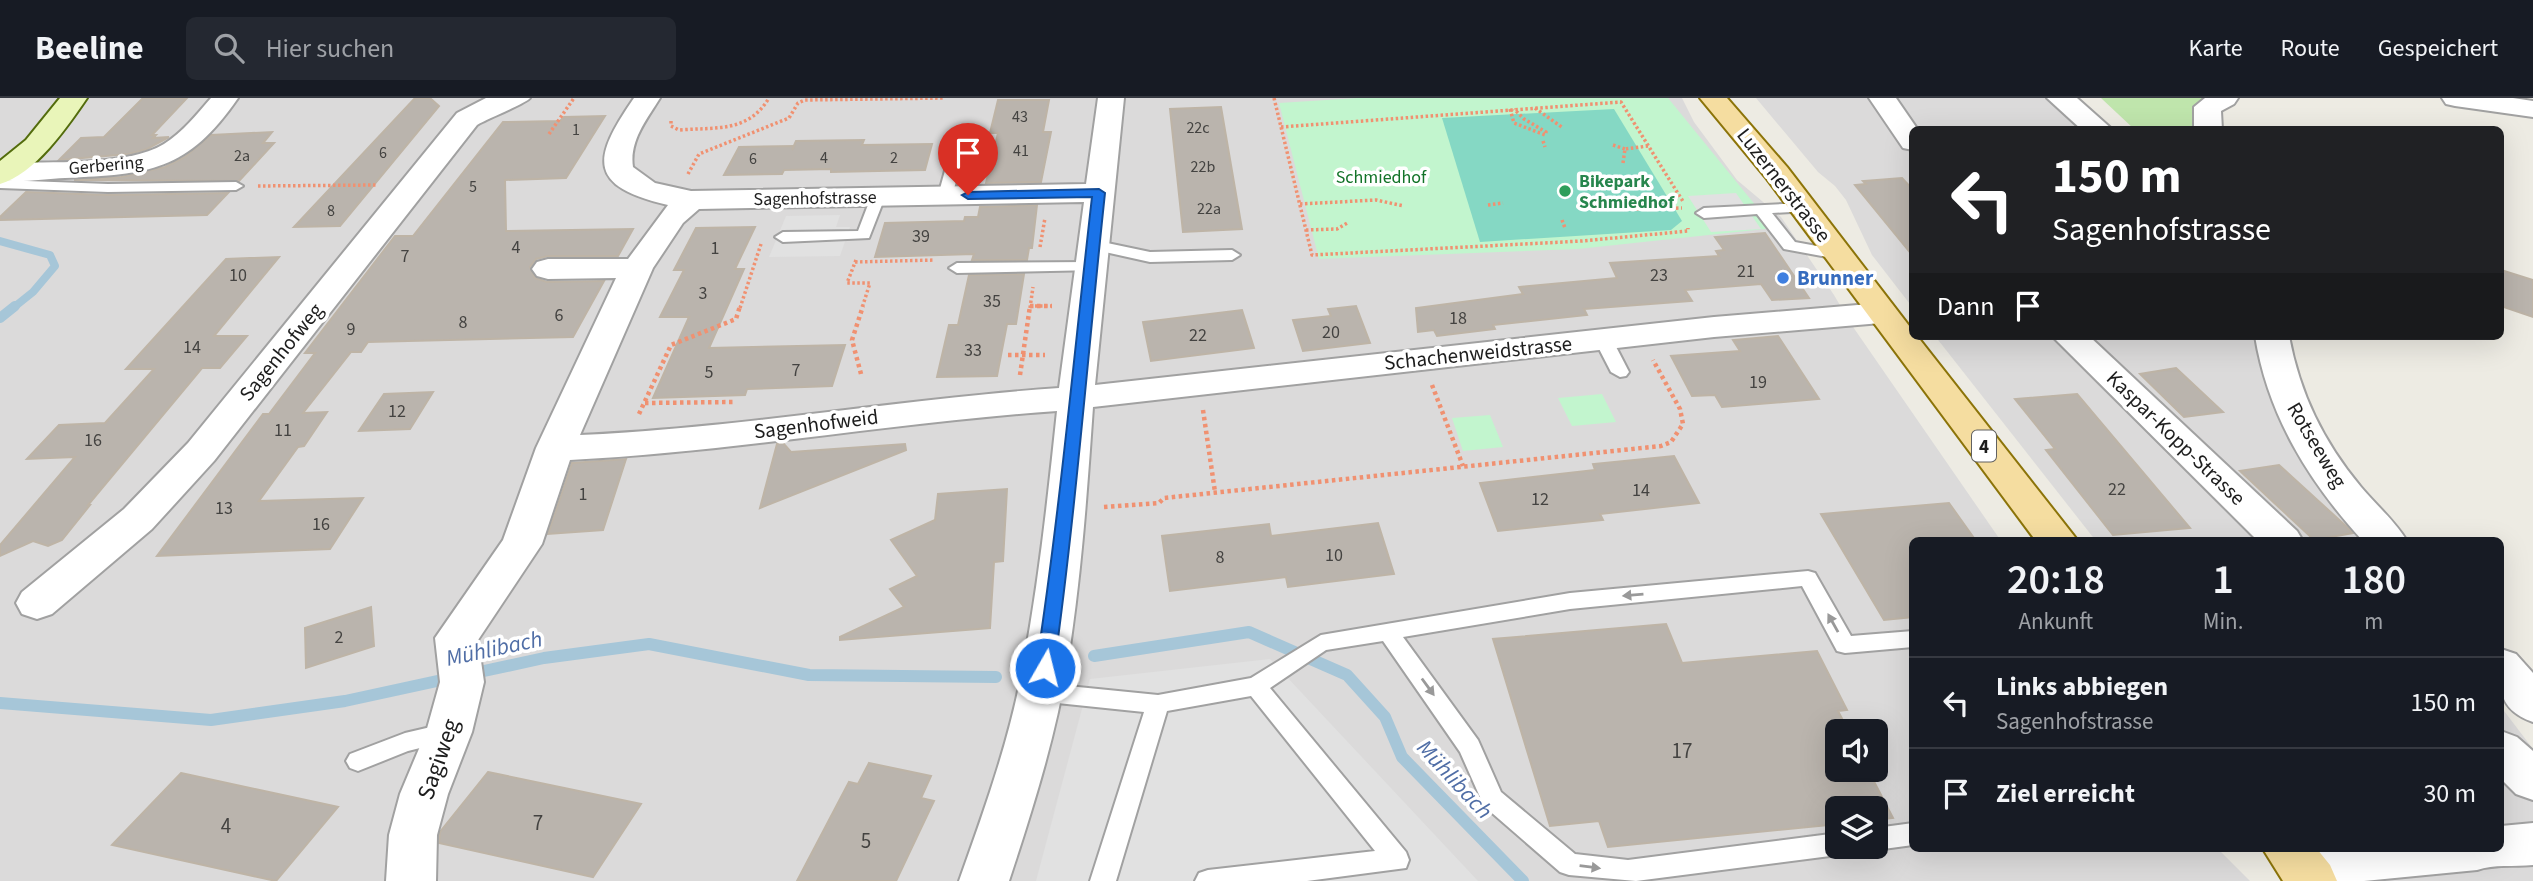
<!DOCTYPE html>
<html lang="de">
<head>
<meta charset="utf-8">
<style>
	:root { --surface:#171b24; --page:#242831; --text:#f1f3f6; --muted:#9ea1a6; --line:#363941 }
	body { margin:0; font-family:"Source Sans 3",sans-serif; background:var(--page); color:var(--text); height:100vh; display:flex; flex-direction:column; font-size:26px; white-space:nowrap }
	* { box-sizing:border-box; margin:0 }
	p { font-size:23px; color:var(--muted) }
	.icon { flex:none; width:38px; height:38px; fill:none; stroke:currentColor; stroke-width:2; stroke-linecap:round; stroke-linejoin:round }
	.map { position:relative; flex:1; overflow:hidden }
	.side { position:absolute; left:1909px; top:439px; width:595px; height:315px; display:flex; flex-direction:column; background:var(--surface); border-radius:10px; box-shadow:0 7px 28px #0002 }
	.side>* { flex:none }
	.guide { position:absolute; left:1909px; top:28px; width:595px; height:214px; border-radius:10px; box-shadow:0 7px 28px #0002; background:#202124; color:#fff; overflow:hidden }
	.buttons { position:absolute; left:1825px; top:621px; display:grid; gap:14px }
	.buttons a { display:grid; place-items:center; width:63px; height:63px; border-radius:10px; background:var(--surface); box-shadow:0 7px 28px #0002; font-size:35px }
	.pin { position:absolute; display:grid; place-items:center; width:60px; height:60px; color:#fff; margin:-72px -30px; border-radius:50% 50% 50% 0; rotate:-45deg; box-shadow:0 0 7px #0007 }
	.pin .icon { rotate:45deg }
	.me { position:absolute; width:77px; margin:-38px; rotate:8deg; stroke-linejoin:round; filter:drop-shadow(0 0 5px #0008) }
	.turn { display:flex; align-items:center; gap:24px; height:147px; padding:0 28px; font-size:32px }
	.turn .icon { width:91px; height:91px; stroke-width:2.5 }
	.turn b { display:block; font-size:49px; line-height:60px }
	.then { display:flex; align-items:center; height:66px; padding:0 28px; background:#0003; gap:14px; font-size:26px }
	.eta { display:flex; justify-content:space-evenly; align-items:center; height:119px; text-align:center }
	.eta b { font-size:42px; font-weight:600; line-height:49px }
	ul { padding:0; list-style:none }
	li { display:flex; align-items:center; gap:21px; height:91px; padding:0 28px; border-top:2px solid var(--line) }
	li div { flex:1 }
	li b { display:block; font-size:26px }
	li em { font-style:normal }
	header { display:flex; align-items:center; gap:42px; box-sizing:border-box; height:98px; padding:0 35px; background:var(--surface); border-bottom:2px solid var(--line) }
	header strong { font-size:33px }
	nav { display:flex; gap:38px; margin-inline-start:auto; font-size:24px }
	.search { width:490px; height:63px; background:var(--page); display:flex; align-items:center; gap:18px; box-sizing:border-box; padding:0 24px; border-radius:10px; color:var(--muted); font-size:26px }
	.map>svg:first-child { display:block }
	.residential { fill:#dbdada; fill-rule:evenodd }
	.grass { fill:#bfe5ac }
	.park { fill:#c2f5ce }
	.pitch { fill:#85d8c4 }
	.parking { fill:#e1e1e1 }
	.lines { fill:none; stroke-linecap:round; stroke-linejoin:round }
	.stream-far2 { stroke:#a6c6d8; stroke-width:8 }
	.stream-far1 { stroke:#a6c6d8; stroke-width:10 }
	.stream { stroke:#a6c6d8; stroke-width:12 }
	.building { fill:#bab4ad; stroke:#beb4a6; stroke-width:2 }
	.lane-casing { stroke:#a1a1a1; stroke-width:4 }
	.street-casing { stroke:#a1a1a1; stroke-width:4 }
	.secondary-casing { stroke:#536c0c; stroke-width:4 }
	.primary-casing { stroke:#8c7409; stroke-width:4 }
	.path-far1 { stroke:#f09171; stroke-width:3.5; stroke-dasharray:2.5 2.5; stroke-linecap:butt }
	.path { stroke:#f09171; stroke-width:4.5; stroke-dasharray:3.5 3.5; stroke-linecap:butt }
	.lane { fill:#fff; fill-rule:evenodd }
	.street { fill:#fff; fill-rule:evenodd }
	.secondary { fill:#e9f5b9; fill-rule:evenodd }
	.primary { fill:#f5dda0; fill-rule:evenodd }
	.oneway { fill:#999 }
	.route { fill:#1a73e8; stroke:#114b97; stroke-width:2 }
	.leisure-dot { fill:#2e9e5b; stroke:#fff; stroke-width:2.5 }
	.shop-dot { fill:#3f7fe0; stroke:#fff; stroke-width:2.5 }
	.labels { text-anchor:middle; stroke-width:7; stroke-linejoin:round; paint-order:stroke }
	.far-number-label { font-size:16px; fill:#444341 }
	.far-street-label { font-size:18px; fill:#1d1d1d; stroke:#fff }
	.far-park-label { font-size:18px; fill:#127328; stroke:#fff }
	.far-leisure-label { font-size:18px; font-weight:bold; fill:#27864d; stroke:#fff; text-anchor:start }
	.number-label { font-size:18px; fill:#444341 }
	.shield { fill:#fff; stroke:#616161; stroke-width:2 }
	.shield-label { font-size:19px; font-weight:bold; fill:#1d1d1d }
	.street-label { font-size:21px; fill:#1d1d1d; stroke:#fff }
	.shop-label { font-size:21px; font-weight:bold; fill:#366cbe; stroke:#fff; text-anchor:start }
	.near-number-label { font-size:21px; fill:#444341 }
	.water-label { font-size:23px; font-style:italic; fill:#506ea6; stroke:#fff }
	.near-street-label { font-size:24px; fill:#1d1d1d; stroke:#fff }
</style>
</head>
<body>
<header>
<strong>Beeline</strong>
<div class="search"><svg class="icon" aria-label="search" viewBox="0 0 24 24"><circle cx="10" cy="10" r="6"/><path d="M15 15l6 6"/></svg>Hier suchen</div>
<nav><a>Karte</a><a>Route</a><a>Gespeichert</a></nav>
</header>
<div class="map">
<svg width="2533" height="783" viewBox="0 0 2533 783">
	<rect width="100%" height="100%" fill="#edebe3"/>
	<g class="residential">
		<path d="M0,0H1682L1694,24L1737,82L1781,119L1834,197L1851,226L2001,443H1913V751H2218L2250,783H0ZM1838,634H1876V672H1838ZM1838,710H1876V749H1838Z"/>
		<polygon points="1756,0 2067,0 2095,31 1913,32 1913,210 1872,157 1846,102 1835,88 1818,74"/>
		<polygon points="1935,238 2269,238 2373,443 2096,443"/>
		<polygon points="2501,609 2533,651 2533,783 2364,783 2335,751 2501,751"/>
	</g>
	<polygon class="grass" points="2101,0 2206,0 2197,32 2134,31"/>
	<g class="park">
		<polygon points="1358,0 1668,0 1774,130 1578,151 1319,161 1279,5"/>
		<polygon points="1602,296 1616,324 1572,328 1558,300"/>
		<polygon points="1490,317 1503,349 1463,353 1452,320"/>
	</g>
	<polygon class="pitch" points="1614,11 1682,123 1671,132 1480,144 1442,20"/>
	<g class="parking">
		<polygon points="1736,95 1761,131 1711,134 1688,98"/>
		<polygon points="840,117 836,129 850,129 840,158 769,159 786,118"/>
		<polygon points="1270,561 1478,783 1036,783 1090,581"/>
	</g>
	<g class="lines">
		<polyline class="stream-far2" points="0,143 50,157 55,168 33,194 13,210"/>
		<polyline class="stream-far1" points="0,220 15,208"/>
		<g class="stream">
			<polyline points="1094,558 1249,534 1347,577 1385,619 1402,659 1523,783"/>
			<polyline points="470,576 544,560 649,546 809,577 996,579"/>
			<polyline points="0,605 211,622 345,603 451,580"/>
		</g>
	</g>
	<g class="building">
		<polygon points="143,0 187,0 152,37 156,37 153,40 169,39 147,51 129,56 59,62 81,40 104,39"/>
		<polygon points="415,0 430,0 439,8 340,128 294,129"/>
		<polygon points="998,2 1049,2 1043,34 1051,34 1041,84 986,85 998,35 990,35"/>
		<polygon points="1221,9 1242,131 1183,134 1170,11"/>
		<polygon points="605,18 566,80 505,82 506,133 633,131 618,158 548,158 536,161 530,169 535,180 547,184 604,183 573,239 368,244 361,254 351,254 303,315 327,314 304,348 298,349 259,403 363,400 330,451 157,458 263,316 269,316 315,255 305,255 395,138 413,138 503,24 560,23 564,19"/>
		<polygon points="272,34 263,45 274,45 239,83 74,82 121,79 165,69 185,59 211,37"/>
		<polygon points="864,42 862,47 932,46 925,72 831,74 831,71 784,72 782,76 724,77 739,49 794,48 792,52 796,43"/>
		<polygon points="1902,80 1913,92 1913,158 1855,87 1866,86 1863,83"/>
		<polygon points="26,94 108,97 228,95 207,117 0,122 0,119"/>
		<polygon points="1037,107 1032,150 1029,150 1027,162 972,162 974,156 875,159 885,125 964,123 965,119 978,119 980,109"/>
		<polygon points="755,129 735,171 744,171 709,250 845,247 832,288 747,291 745,297 653,300 689,219 660,219 684,172 674,172 696,130"/>
		<polygon points="1765,135 1809,200 1772,202 1761,186 1685,192 1692,203 1584,211 1587,217 1493,227 1495,231 1437,238 1434,232 1418,234 1416,210 1523,196 1519,189 1617,180 1610,165 1719,158 1716,153 1724,152 1715,139"/>
		<polygon points="279,159 214,238 247,238 220,270 202,270 88,407 90,407 62,442 48,448 33,443 0,458 0,447 75,359 27,361 59,327 105,325 154,271 126,271 226,161"/>
		<polygon points="2501,172 2533,182 2533,219 2501,208"/>
		<polygon points="1024,176 1016,226 1007,226 997,278 937,279 949,227 958,227 969,177"/>
		<polygon points="1356,208 1370,245 1303,253 1293,222 1331,218 1328,211"/>
		<polygon points="1242,212 1254,250 1151,263 1143,224"/>
		<polygon points="1778,238 1819,301 1722,309 1715,297 1692,298 1671,258 1740,253 1733,242"/>
		<polygon points="2176,270 2223,314 2184,319 2140,276"/>
		<polygon points="433,294 410,331 359,333 384,296"/>
		<polygon points="2077,296 2190,430 2113,437 2046,352 2055,351 2015,301"/>
		<polygon points="783,345 791,354 905,346 906,352 760,410 777,346"/>
		<polygon points="1674,358 1699,405 1600,416 1603,422 1498,433 1480,385 1595,372 1593,366"/>
		<polygon points="626,361 603,432 548,436 572,365"/>
		<polygon points="2279,367 2347,429 2353,435 2314,442 2240,373"/>
		<polygon points="1007,391 1003,463 994,464 990,530 840,542 840,539 904,509 890,491 917,478 891,442 935,422 938,396"/>
		<polygon points="1949,405 1976,443 1913,443 1913,519 1884,522 1821,416"/>
		<polygon points="1378,425 1394,476 1288,489 1286,479 1170,493 1162,438 1269,426 1271,438"/>
		<polygon points="371,509 374,548 306,570 305,530"/>
		<polygon points="1666,526 1682,565 1817,553 1847,612 1838,613 1849,634 1838,634 1838,672 1868,672 1893,720 1876,722 1876,710 1838,710 1838,726 1608,749 1599,723 1550,728 1493,541"/>
		<polygon points="869,665 931,678 921,700 934,703 896,783 797,783 849,684 858,686"/>
		<polygon points="488,674 641,706 593,779 439,745 440,734"/>
		<polygon points="181,675 338,709 276,783 112,747"/>
	</g>
	<g class="lines">
		<defs>
			<g id="lane">
				<polygon points="961,36 968,40 952,98 950,101 940,101 938,98 954,40"/>
				<polygon points="0,82 108,86 236,84 243,88 236,92 108,94 0,90"/>
				<polygon points="878,95 885,99 869,140 783,144 775,139 783,134 858,133 871,99"/>
				<polygon points="1804,105 1812,110 1809,113 1772,115 1795,144 1844,153 1846,156 1844,159 1838,161 1784,151 1757,116 1704,120 1696,115 1704,110"/>
				<polygon points="1093,142 1150,154 1232,152 1240,157 1232,162 1150,164 1087,150 1085,147"/>
				<polygon points="1091,164 1099,169 1097,172 957,175 949,170 957,165"/>
				<polygon points="1603,236 1612,241 1629,274 1626,278 1620,279 1611,274 1594,241"/>
				<polygon points="1808,473 1815,475 1851,538 1913,533 1913,549 1845,555 1837,553 1802,488 1570,511 1403,539 1478,642 1501,694 1575,756 1628,762 1838,735 1838,749 1849,749 1847,754 1838,757 1636,783 1569,777 1560,774 1484,708 1460,654 1383,543 1326,552 1270,590 1406,754 1409,762 1406,770 1307,783 1195,783 1199,775 1208,772 1375,753 1251,598 1167,613 1116,783 1090,783 1144,614 1038,603 1030,600 1027,594 1030,588 1038,585 1158,597 1251,580 1321,537 1570,495"/>
				<polygon points="448,625 456,627 459,634 456,641 408,653 358,673 350,670 346,663 350,656 405,635"/>
				<polygon points="1913,725 1913,747 1876,752 1869,749 1876,749 1876,730"/>
			</g>
			<g id="street">
				<path d="M211,0H238C187,74 149,76 65,80C45,81 20,85 0,82V66L4,65C48,63 127,69 164,46C183,34 197,16 211,0Z"/>
				<path d="M486,0H530C527,5 487,21 477,27L214,363L152,431L52,516L37,521L22,516L16,505L22,494L124,411L188,345L457,15Z"/>
				<path d="M634,0H660C647,21 629,43 633,69L655,85L691,93L1086,86L1098,0H1124L1095,287L1714,219L1881,205L1893,208L1898,215L1893,222L1881,225L1714,239L1093,309C1087,396 1081,482 1067,568C1055,641 1032,713 1009,783H959C984,713 1010,641 1023,568C1039,483 1048,398 1057,313C894,324 733,354 570,362L542,446L478,542L484,584L472,634L448,696L437,737L436,783H386L389,737L400,696L426,634L440,584L435,540L503,442L536,350L616,180L548,181L537,178L532,171L537,164L548,161H628L668,107C587,88 592,61 634,0ZM1084,104L1059,290C899,301 740,330 580,337L653,170L683,125L699,111Z"/>
				<polygon points="1869,0 1896,0 1918,32 1913,32 1913,52 1903,50"/>
				<polygon points="2047,0 2077,0 2113,32 2082,32"/>
				<polygon points="2205,0 2238,0 2234,6 2221,13 2222,32 2194,32 2194,9"/>
				<polygon points="2442,0 2513,0 2533,3 2533,19 2455,8 2446,6"/>
				<polygon points="2052,238 2089,238 2297,433 2303,443 2258,443"/>
				<path d="M2255,238H2289C2300,296 2323,343 2361,389C2376,407 2395,423 2407,443H2363C2309,384 2268,318 2255,238Z"/>
				<path d="M2501,551L2516,556L2533,575V624C2495,611 2499,585 2501,551Z"/>
				<polygon points="2501,633 2517,639 2533,653 2533,702 2516,696 2501,681"/>
				<path d="M2533,725V767C2514,769 2494,766 2477,772L2364,783H2284L2275,767L2285,751H2501V728Z"/>
			</g>
			<path id="secondary" d="M60,0H87C68,28 34,77 0,86V63L26,42Z"/>
			<g id="primary">
				<polygon points="1700,0 1727,0 1787,69 1913,233 1913,238 1917,238 2078,443 2036,443 1767,81"/>
				<polygon points="2263,751 2317,751 2330,767 2337,783 2283,783"/>
			</g>
		</defs>
		<use href="#lane" class="lane-casing"/>
		<use href="#street" class="street-casing"/>
		<use href="#secondary" class="secondary-casing"/>
		<use href="#primary" class="primary-casing"/>
		<g class="path-far1">
			<polyline points="1274,0 1312,157 1582,143 1688,133 1688,130"/>
			<polyline points="1535,10 1563,30"/>
			<polyline points="1510,11 1514,25 1545,37 1546,34 1524,21 1514,11"/>
			<path d="M671,23V28L679,32C716,29 748,35 769,0"/>
			<polyline points="1281,29 1621,4 1684,105"/>
			<polyline points="549,36 574,0"/>
			<polyline points="1543,43 1545,49"/>
			<polyline points="1613,47 1625,51"/>
			<polyline points="1623,65 1625,51 1648,48"/>
			<polyline points="688,76 699,56 789,20 798,5 805,2 945,0"/>
			<polyline points="258,88 376,87"/>
			<polyline points="1300,106 1376,102 1404,108"/>
			<polyline points="1488,107 1503,105"/>
			<polyline points="1636,111 1682,110"/>
			<polyline points="1562,122 1565,130"/>
			<polyline points="1306,132 1337,131 1349,124"/>
			<polyline points="1040,149 1045,120"/>
			<polyline points="856,162 847,185 870,185 862,210"/>
			<polyline points="855,164 935,162"/>
			<polyline points="1030,208 1052,208"/>
			<polyline points="740,210 761,146"/>
			<polyline points="1030,210 1033,189"/>
		</g>
		<g class="path">
			<polyline points="1030,208 1052,208"/>
			<polyline points="1008,257 1045,257"/>
			<polyline points="861,276 852,242 863,208"/>
			<polyline points="1020,277 1030,208"/>
			<polyline points="1432,287 1463,368"/>
			<polyline points="645,305 733,304"/>
			<polyline points="1203,312 1215,394"/>
			<polyline points="639,316 671,247 736,221 740,208"/>
			<polyline points="1104,409 1159,405 1164,400 1661,348 1671,344 1683,326 1680,311 1653,262"/>
		</g>
		<use href="#lane" class="lane"/>
		<use href="#street" class="street"/>
		<use href="#secondary" class="secondary"/>
		<use href="#primary" class="primary"/>
	</g>
	<defs><path id="oneway-solid" d="M-6-.8H1V-3.2L6.5 0L1 3.2V.8H-6Z" transform="scale(1.75)"/></defs>
	<g class="oneway">
		<use href="#oneway-solid" transform="translate(1633 497) rotate(175)"/>
		<use href="#oneway-solid" transform="translate(1833 525) rotate(-119)"/>
		<use href="#oneway-solid" transform="translate(1428 589) rotate(54)"/>
		<use href="#oneway-solid" transform="translate(1590 769) rotate(7)"/>
	</g>
	<path class="route" d="M1099,91L1105,95C1088,253 1076,412 1054,570L1051,575H1038L1036,570C1060,414 1074,256 1092,99L968,101L962,97L968,94Z"/>
	<circle class="leisure-dot" cx="1565" cy="93" r="7"/>
	<circle class="shop-dot" cx="1783" cy="180" r="7"/>
	<g class="labels">
		<g class="far-number-label">
			<text x="1020" y="24">43</text>
			<text x="1198" y="35">22c</text>
			<text x="576" y="37">1</text>
			<text x="1021" y="58">41</text>
			<text x="383" y="60">6</text>
			<text x="242" y="63">2a</text>
			<text x="824" y="65">4</text>
			<text x="894" y="65">2</text>
			<text x="753" y="66">6</text>
			<text x="1203" y="74">22b</text>
			<text x="473" y="94">5</text>
			<text x="1209" y="116">22a</text>
			<text x="331" y="118">8</text>
		</g>
		<g class="far-street-label">
			<text transform="translate(106 67) rotate(-5)" y="6">Gerbering</text>
			<text transform="translate(815 100) rotate(-1)" y="6">Sagenhofstrasse</text>
		</g>
		<g class="far-park-label">
			<text x="1381" y="85">Schmiedhof</text>
		</g>
		<g class="far-leisure-label">
			<text x="1579" y="89">Bikepark<tspan x="1579" dy="21">Schmiedhof</tspan></text>
		</g>
		<g class="number-label">
			<text x="921" y="144">39</text>
			<text x="516" y="155">4</text>
			<text x="715" y="156">1</text>
			<text x="405" y="164">7</text>
			<text x="1746" y="179">21</text>
			<text x="238" y="183">10</text>
			<text x="1659" y="183">23</text>
			<text x="703" y="201">3</text>
			<text x="992" y="209">35</text>
			<text x="559" y="223">6</text>
			<text x="1458" y="226">18</text>
			<text x="463" y="230">8</text>
			<text x="351" y="237">9</text>
			<text x="1331" y="240">20</text>
			<text x="1198" y="243">22</text>
			<text x="192" y="255">14</text>
			<text x="973" y="258">33</text>
			<text x="796" y="278">7</text>
			<text x="709" y="280">5</text>
			<text x="1758" y="290">19</text>
			<text x="397" y="319">12</text>
			<text x="283" y="338">11</text>
			<text x="93" y="348">16</text>
			<text x="2117" y="397">22</text>
			<text x="1641" y="398">14</text>
			<text x="583" y="402">1</text>
			<text x="1540" y="407">12</text>
			<text x="224" y="416">13</text>
			<text x="321" y="432">16</text>
			<text x="1334" y="463">10</text>
			<text x="1220" y="465">8</text>
			<text x="339" y="545">2</text>
		</g>
		<rect class="shield" x="1972" y="332.5" width="24" height="31" rx="5"/>
		<g class="shield-label">
			<text x="1984" y="355">4</text>
		</g>
		<g class="street-label">
			<text transform="translate(1784 87) rotate(52)" y="7">Luzernerstrasse</text>
			<text transform="translate(281 254) rotate(-51)" y="7">Sagenhofweg</text>
			<text transform="translate(1478 255) rotate(-6)" y="7">Schachenweidstrasse</text>
			<text transform="translate(816 326) rotate(-7)" y="7">Sagenhofweid</text>
			<text transform="translate(2176 340) rotate(44)" y="7">Kaspar-Kopp-Strasse</text>
			<text transform="translate(2317 347) rotate(59)" y="7">Rotseeweg</text>
		</g>
		<g class="shop-label">
			<text x="1797" y="187">Brunner</text>
		</g>
		<g class="near-number-label">
			<text x="1682" y="660">17</text>
			<text x="538" y="732">7</text>
			<text x="226" y="735">4</text>
			<text x="866" y="750">5</text>
		</g>
		<g class="water-label">
			<text transform="translate(494 550) rotate(-12)" y="8">Mühlibach</text>
			<text transform="translate(1455 681) rotate(47)" y="8">Mühlibach</text>
		</g>
		<g class="near-street-label">
			<text transform="translate(438 661) rotate(-71)" y="8">Sagiweg</text>
		</g>
	</g>
</svg>
<div class="buttons">
<a><svg class="icon" aria-label="sound" viewBox="0 0 24 24"><path d="M4 9h4l5-4v14l-5-4H4zM17 9q2 3 0 6"/></svg></a>
<a><svg class="icon" aria-label="layers" viewBox="0 0 24 24"><path d="M12 4l9 5-9 5-9-5zM3 14l9 5 9-5"/></svg></a>
</div>
<div class="pin" style="left:968px;top:97px;background:#d93025"><svg class="icon" aria-label="arrive" viewBox="0 0 24 24"><path d="M6 21V4h12l-3 4 3 4H6"/></svg></div>
<svg class="me" style="left:1045px;top:570px" viewBox="-20 -20 40 40"><circle r="17" fill="#1a73e8" stroke="#fff" stroke-width="3"/><path d="M0-11L8 9 0 5-8 9z" fill="#fff"/></svg>
<div class="guide">
<div class="turn"><svg class="icon" aria-label="left" viewBox="0 0 24 24"><path d="M17 20v-9H6M10 6l-5 5 5 5"/></svg><div><b>150 m</b>Sagenhofstrasse</div></div>
<div class="then">Dann<svg class="icon" aria-label="arrive" viewBox="0 0 24 24"><path d="M6 21V4h12l-3 4 3 4H6"/></svg></div>
</div>
<section class="side">
<div class="eta">
<div><b>20:18</b><p>Ankunft</p></div>
<div><b>1</b><p>Min.</p></div>
<div><b>180</b><p>m</p></div>
</div>
<ul>
<li><svg class="icon" aria-label="left" viewBox="0 0 24 24"><path d="M17 20v-9H6M10 6l-5 5 5 5"/></svg><div><b>Links abbiegen</b><p>Sagenhofstrasse</p></div><em>150 m</em></li>
<li><svg class="icon" aria-label="arrive" viewBox="0 0 24 24"><path d="M6 21V4h12l-3 4 3 4H6"/></svg><div><b>Ziel erreicht</b></div><em>30 m</em></li>
</ul>
</section>
</div>
</body>
</html>
